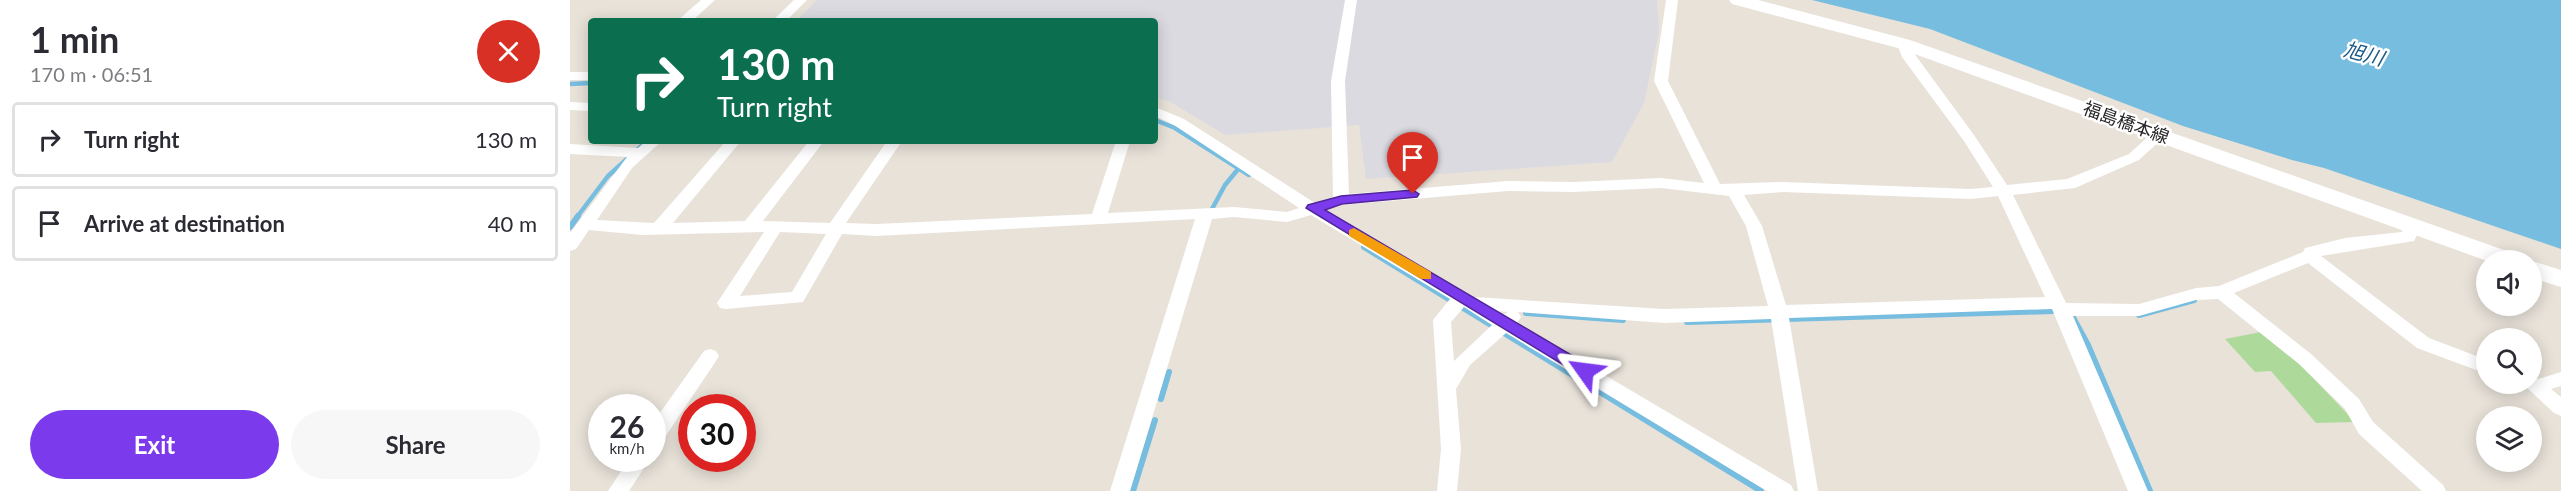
<!DOCTYPE html>
<html lang="en">
<head>
<meta charset="utf-8">
<style>
	:root { --surface:#fff; --page:#f7f7f7; --text:#2b2b33; --muted:#7c7c81; --line:#e1e1e2; --accent:#7c3aed }
	body { margin:0; font-family:Lato,"Noto Sans JP",sans-serif; background:var(--page); color:var(--text); height:100vh; display:flex; flex-direction:column; font-size:22px; white-space:nowrap }
	* { box-sizing:border-box; margin:0 }
	p { font-size:20px; color:var(--muted) }
	.icon { flex:none; width:33px; height:33px; fill:none; stroke:currentColor; stroke-width:2; stroke-linecap:round; stroke-linejoin:round }
	.map { position:relative; flex:1; overflow:hidden }
	.side { display:flex; flex-direction:column; background:var(--surface); width:570px }
	.side>* { flex:none }
	.hud { position:absolute; left:18px; top:18px; width:570px; height:126px; border-radius:6px; box-shadow:0 3px 15px #0003; background:#0b6e4f; color:#fff; overflow:hidden }
	.tools { position:absolute; left:1906px; top:250px; display:grid; gap:12px }
	.tools a { display:grid; place-items:center; width:66px; height:66px; border-radius:50%; background:var(--surface); box-shadow:0 3px 15px #0003; font-size:30px }
	.speed { position:absolute; left:18px; top:394px; display:flex; gap:12px; font-size:30px; font-weight:700; text-align:center }
	.speed>* { display:grid; place-content:center; width:78px; height:78px; border-radius:50%; background:var(--surface); box-shadow:0 3px 15px #0003; line-height:1 }
	.speed small { font-size:15px; font-weight:400 }
	.speed .limit { border:9px solid #d22; background:#fff; color:#111 }
	.pin { position:absolute; display:grid; place-items:center; width:51px; height:51px; color:#fff; margin:-62px -26px; border-radius:50% 50% 50% 0; rotate:-45deg; box-shadow:0 0 6px #0007 }
	.pin .icon { rotate:45deg }
	.me { position:absolute; width:66px; margin:-33px; rotate:301deg; stroke-linejoin:round; filter:drop-shadow(0 0 4px #0008) }
	.turn { display:flex; align-items:center; gap:21px; height:126px; padding:0 30px; font-size:27px }
	.turn .icon { width:78px; height:78px; stroke-width:2.5 }
	.turn b { display:block; font-size:42px; line-height:51px }
	.round { display:grid; place-items:center; flex:none; width:63px; height:63px; border-radius:32px; background:var(--page) }
	.headline { display:flex; align-items:center; justify-content:space-between; height:102px; padding:0 30px }
	h1 { font-size:36px; font-weight:700; line-height:45px }
	.cta { display:flex; gap:12px; margin-top:auto; padding:12px 30px }
	.cta a { flex:1; height:69px; border-radius:36px; background:var(--accent); color:#fff; font-size:24px; font-weight:700; line-height:69px; text-align:center }
	.cta a+a { background:var(--page); color:var(--text) }
	ul { padding:0; list-style:none }
	li { display:flex; align-items:center; gap:18px; height:75px; margin:0 12px 9px; padding:0 18px; border:3px solid var(--line); border-radius:6px }
	li div { flex:1 }
	li b { display:block; font-size:22px }
	li em { font-style:normal }
	main { display:flex; flex:1; min-height:0 }
	.map>svg:first-child { display:block }
	.industrial { fill:#dcdae1 }
	.green { fill:#add99b }
	.water { fill:#77bddf }
	.lines { fill:none; stroke-linecap:round; stroke-linejoin:round }
	.stream-far1 { stroke:#77bddf; stroke-width:4.5 }
	.stream { stroke:#77bddf; stroke-width:6 }
	.street { fill:#fff; fill-rule:evenodd }
	.secondary { fill:#fff; fill-rule:evenodd }
	.route { fill:#7c3aed; stroke:#51269a; stroke-width:1.5 }
	.slow { fill:#f59e0b }
	.labels { text-anchor:middle; stroke-width:5; stroke-linejoin:round; paint-order:stroke }
	.street-label { font-size:18px; fill:#272727; stroke:#fff }
	.water-label { font-size:20px; font-style:italic; fill:#1b5b86; stroke:#fff }
</style>
</head>
<body>
<main>
<section class="side">
<div class="headline"><div><h1>1 min</h1><p>170 m · 06:51</p></div><a class="round" style="background:#d93025;color:#fff"><svg class="icon" aria-label="close" viewBox="0 0 24 24"><path d="M6 6l12 12M18 6L6 18"/></svg></a></div>
<ul>
<li><svg class="icon" aria-label="right" viewBox="0 0 24 24"><path d="M7 20v-9h11M14 6l5 5-5 5"/></svg><div><b>Turn right</b></div><em>130 m</em></li>
<li><svg class="icon" aria-label="arrive" viewBox="0 0 24 24"><path d="M6 21V4h12l-3 4 3 4H6"/></svg><div><b>Arrive at destination</b></div><em>40 m</em></li>
</ul>
<div class="cta"><a>Exit</a><a>Share</a></div>
</section>
<div class="map">
<svg width="1991" height="491" viewBox="0 0 1991 491">
	<rect width="100%" height="100%" fill="#e8e2d9"/>
	<polygon class="industrial" points="247,0 1087,0 1089,32 1074,103 1042,162 796,179 789,125 655,135 599,101 585,98 585,21 226,21"/>
	<polygon class="green" points="1691,332 1729,363 1785,422 1746,423 1701,371 1685,372 1655,339"/>
	<polygon class="water" points="1242,0 1991,0 1991,249 1754,168 1722,160 1613,126 1360,29"/>
	<g class="lines">
		<g class="stream-far1">
			<polyline points="0,84 21,83"/>
			<polyline points="585,120 605,128 679,175"/>
			<polyline points="642,209 655,185 669,168"/>
			<polyline points="7,217 38,176 77,141"/>
		</g>
		<g class="stream">
			<polyline points="0,227 8,216"/>
			<polyline points="794,247 1191,491"/>
			<polyline points="1500,312 1518,345 1580,491"/>
			<polyline points="956,313 1053,320"/>
			<polyline points="1569,315 1624,300"/>
			<polyline points="1117,322 1483,311"/>
			<polyline points="591,399 599,372"/>
			<polyline points="563,491 585,420"/>
		</g>
		<g class="street">
			<polygon points="131,0 145,0 122,21 107,21"/>
			<polygon points="224,0 237,0 216,21 202,21"/>
			<path d="M775,0H787L775,81L779,194L938,181L1003,182L1091,178L1134,183L1084,81L1096,0H1108L1098,81L1150,184L1213,182L1401,189L1423,187L1394,141L1332,57L1327,44L1334,40L1339,41L1346,56L1404,135L1437,185L1497,179L1559,154L1583,132H1593L1595,135L1593,138L1569,160L1505,188L1443,195L1496,303L1569,304L1626,288L1649,286L1733,252L1735,248L1775,238L1832,232L1837,223H1849L1851,227L1844,241L1751,256L1859,338L1917,360V374L1847,348L1738,263L1664,293L1741,354L1789,399L1803,422L1873,485L1876,491H1852L1789,434L1775,409L1729,364L1648,299L1626,300L1569,316H1503L1578,491H1558L1482,309L1219,318L1248,491H1228L1201,319L1094,323L948,312L951,317L947,323L1221,485L1224,491H1197L936,333L900,365L886,389L891,449L887,491H867L871,449L863,320L880,299L741,215L717,222L664,217L642,219L560,491H540L625,219L306,236L272,234L233,302L156,309L150,308L147,303L194,232L72,235L19,230L6,249L0,251V233L57,157L0,154V144L68,148L76,141H92L62,168L27,220L84,223L156,141H171L103,223L175,221L239,141H254L193,221L260,223L317,141H332L276,223L306,224L522,214L546,141H560L538,213L664,207L717,212L729,208L604,125L585,116V107L614,119L745,203L763,197L761,81ZM1091,188L1159,196L1176,226L1198,306L1094,309L904,297L757,210L772,205L938,191L1003,192ZM1213,192L1401,199L1428,196L1475,297L1216,305L1192,226L1174,195ZM210,232L256,234L222,292L170,296ZM894,307L922,325L884,361L881,322ZM927,311L938,312L933,315Z"/>
			<rect x="0" y="72" width="21" height="8"/>
			<polygon points="0,102 21,103 21,111 0,110"/>
			<polygon points="140,349 146,351 149,356 146,361 89,446 82,448 82,424 134,351"/>
			<polygon points="1991,372 1991,386 1981,389 1991,397 1991,416 1984,413 1953,384 1962,384 1962,377 1968,379"/>
			<polygon points="59,459 80,459 59,491 38,491"/>
		</g>
		<g class="secondary">
			<polygon points="1159,0 1188,0 1340,40 1948,255 1951,261 1917,261 1328,48 1162,4"/>
			<polygon points="1961,261 1962,261 1991,270 1991,287 1962,278"/>
		</g>
	</g>
	<polygon class="route" points="843,190 849,194 847,197 772,204 755,210 1020,366 1023,371 1020,375 1010,375 736,208 738,205 771,196"/>
	<polygon class="slow" points="784,228 861,272 861,279 851,279 779,236 779,230"/>
	<g class="labels">
		<g class="street-label">
			<text transform="translate(1556 123) rotate(20)" y="6">福島橋本線</text>
		</g>
		<g class="water-label">
			<text transform="translate(1794 54) rotate(15)" y="7">旭川</text>
		</g>
	</g>
</svg>
<div class="tools">
<a><svg class="icon" aria-label="sound" viewBox="0 0 24 24"><path d="M4 9h4l5-4v14l-5-4H4zM17 9q2 3 0 6"/></svg></a>
<a><svg class="icon" aria-label="search" viewBox="0 0 24 24"><circle cx="10" cy="10" r="6"/><path d="M15 15l6 6"/></svg></a>
<a><svg class="icon" aria-label="layers" viewBox="0 0 24 24"><path d="M12 4l9 5-9 5-9-5zM3 14l9 5 9-5"/></svg></a>
</div>
<div class="speed"><div>26<small>km/h</small></div><div class="limit">30</div></div>
<div class="pin" style="left:843px;top:194px;background:#d93025"><svg class="icon" aria-label="arrive" viewBox="0 0 24 24"><path d="M6 21V4h12l-3 4 3 4H6"/></svg></div>
<svg class="me" style="left:1015px;top:371px" viewBox="-20 -20 40 40"><path d="M0-17L14 15 0 8-14 15z" fill="#7c3aed" stroke="#fff" stroke-width="4"/></svg>
<div class="hud">
<div class="turn"><svg class="icon" aria-label="right" viewBox="0 0 24 24"><path d="M7 20v-9h11M14 6l5 5-5 5"/></svg><div><b>130 m</b>Turn right</div></div>
</div>
</div>
</main>
</body>
</html>
